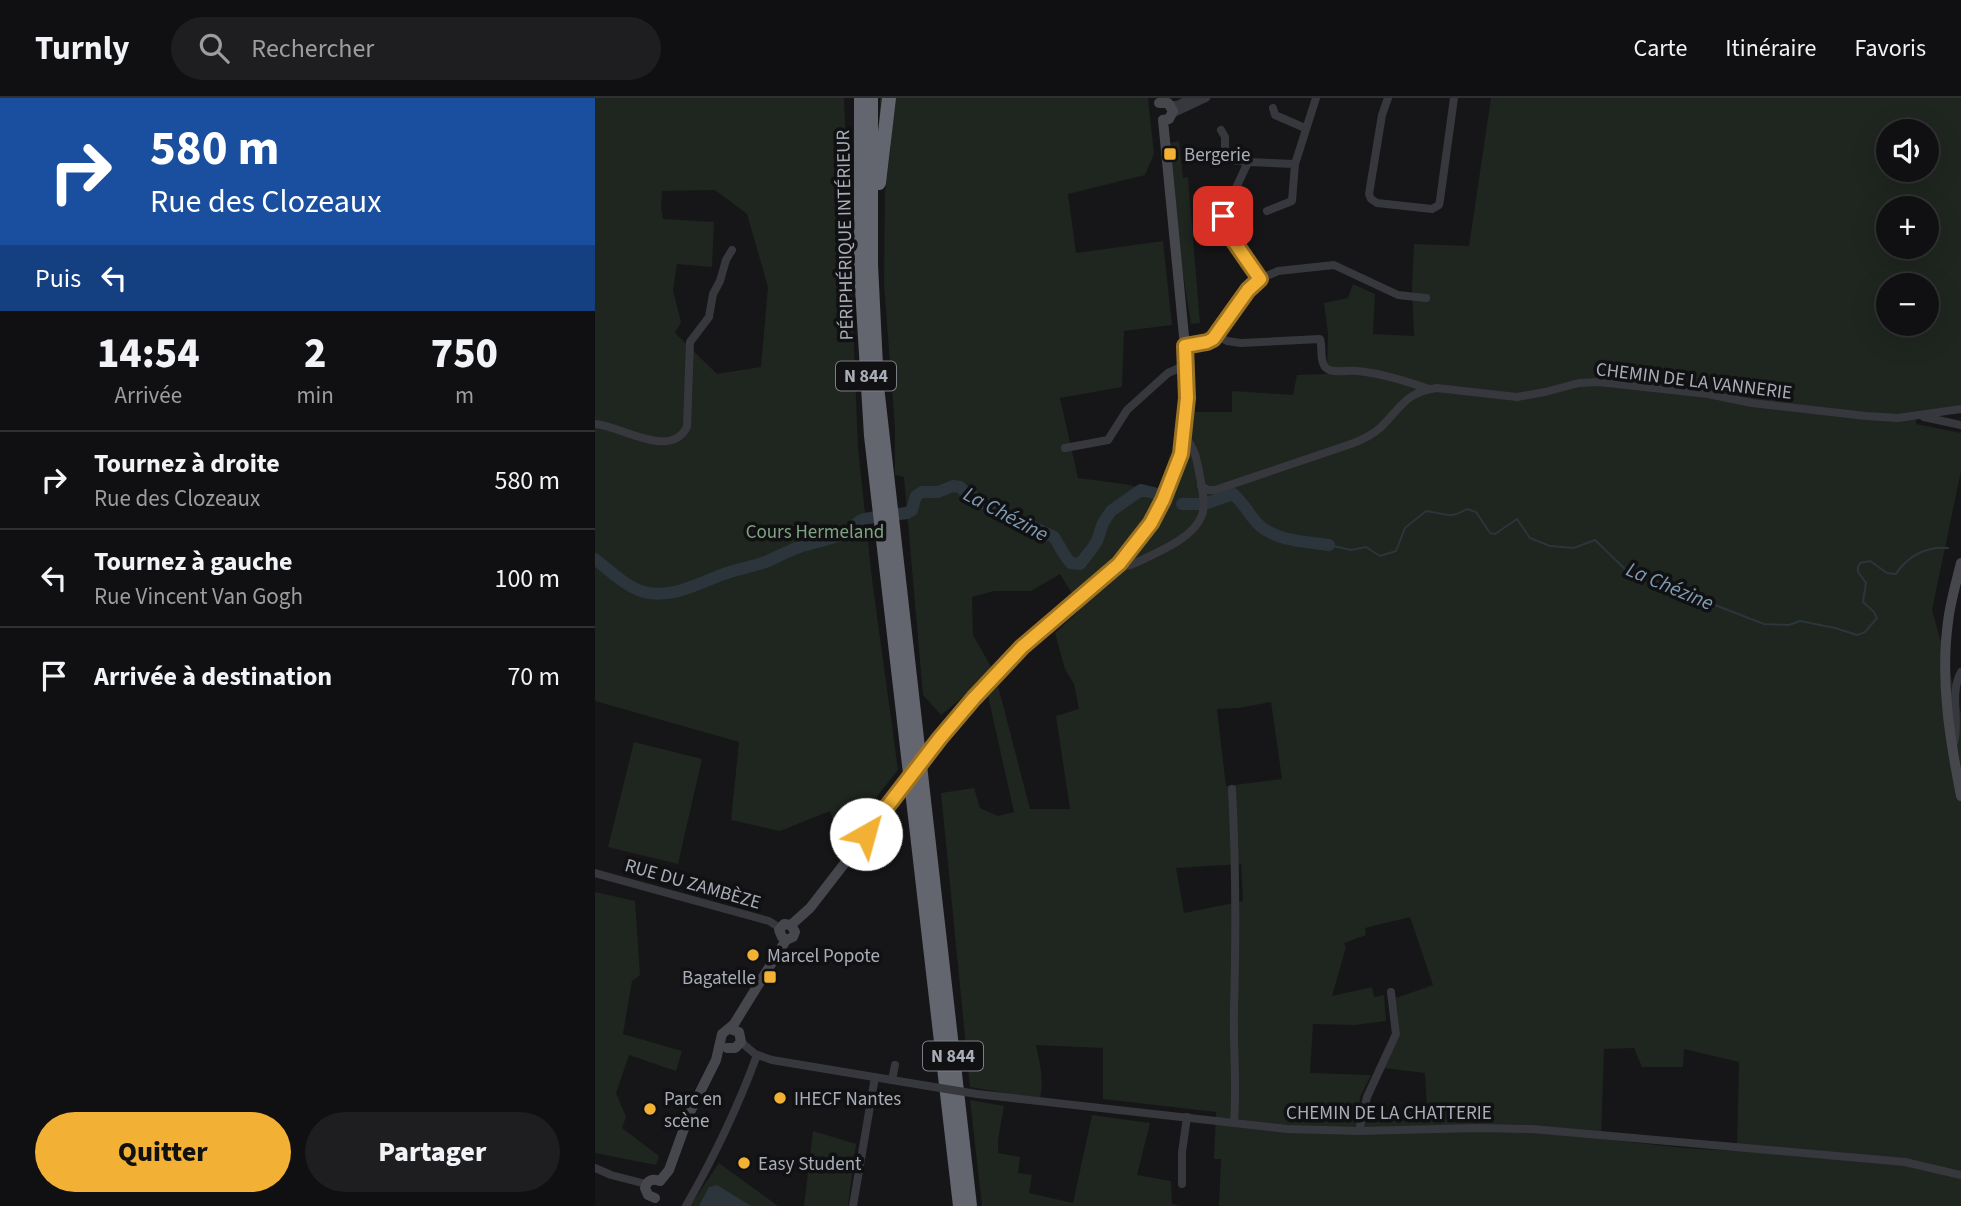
<!DOCTYPE html>
<html lang="fr">
<head>
<meta charset="utf-8">
<style>
	:root { --surface:#101012; --page:#1e1e20; --text:#f1f3f6; --muted:#9c9d9f; --line:#303032; --accent:#f2b134 }
	body { margin:0; font-family:"Source Sans 3",sans-serif; background:var(--page); color:var(--text); height:100vh; display:flex; flex-direction:column; font-size:26px; white-space:nowrap }
	* { box-sizing:border-box; margin:0 }
	p { font-size:23px; color:var(--muted) }
	.icon { flex:none; width:38px; height:38px; fill:none; stroke:currentColor; stroke-width:2; stroke-linecap:round; stroke-linejoin:round }
	.map { position:relative; flex:1; overflow:hidden }
	.sheet { display:flex; flex-direction:column; background:var(--surface); width:595px }
	.sheet>* { flex:none }
	.guide { background:#1a4fa0; color:#fff; overflow:hidden }
	.controls { position:absolute; left:1281px; top:21px; display:grid; gap:14px }
	.controls a { display:grid; place-items:center; width:63px; height:63px; border-radius:50%; background:var(--surface); box-shadow:0 7px 28px #0002,0 0 0 2px var(--line); font-size:35px }
	.pin { position:absolute; display:grid; place-items:center; width:60px; height:60px; color:#fff; margin:-30px; border-radius:14px; box-shadow:0 4px 10px #0006 }
	.me { position:absolute; width:77px; margin:-38px; rotate:38deg; stroke-linejoin:round; filter:drop-shadow(0 0 5px #0008) }
	.turn { display:flex; align-items:center; gap:24px; height:147px; padding:0 35px; font-size:32px }
	.turn .icon { width:91px; height:91px; stroke-width:2.5 }
	.turn b { display:block; font-size:49px; line-height:60px }
	.then { display:flex; align-items:center; height:66px; padding:0 35px; background:#0003; gap:14px; font-size:26px }
	.eta { display:flex; justify-content:space-evenly; align-items:center; height:119px; text-align:center }
	.eta b { font-size:42px; font-weight:800; line-height:49px }
	.action { display:flex; gap:14px; margin-top:auto; padding:14px 35px }
	.action a { flex:1; height:80px; border-radius:42px; background:var(--accent); color:#111; font-size:28px; font-weight:800; line-height:80px; text-align:center }
	.action a+a { background:var(--page); color:var(--text) }
	ul { padding:0; list-style:none }
	li { display:flex; align-items:center; gap:21px; height:98px; padding:0 35px; border-top:2px solid var(--line) }
	li div { flex:1 }
	li b { display:block; font-size:26px }
	li em { font-style:normal }
	header { display:flex; align-items:center; gap:42px; box-sizing:border-box; height:98px; padding:0 35px; background:var(--surface); border-bottom:2px solid var(--line) }
	header strong { font-size:33px }
	nav { display:flex; gap:38px; margin-inline-start:auto; font-size:24px }
	.search { width:490px; height:63px; background:var(--page); display:flex; align-items:center; gap:18px; box-sizing:border-box; padding:0 24px; border-radius:38px; color:var(--muted); font-size:26px }
	main { display:flex; flex:1; min-height:0 }
	.map>svg:first-child { display:block }
	.green { fill:#1e261f; fill-rule:evenodd }
	.water { fill:#2c353c }
	.lines { fill:none; stroke-linecap:round; stroke-linejoin:round }
	.stream { stroke:#2c353c; stroke-width:2 }
	.river { stroke:#2c353c; stroke-width:12 }
	.street { stroke:#37383d; stroke-width:8 }
	.secondary { stroke:#45474d; stroke-width:10 }
	.highway { stroke:#63666e; stroke-width:14 }
	.street-bridge { stroke:#37383d; stroke-width:8 }
	.secondary-bridge { stroke:#45474d; stroke-width:10 }
	.route-casing { stroke:#9d7322; stroke-width:18 }
	.route { stroke:#f2b134; stroke-width:12 }
	.poi-dot { fill:#f2b134; stroke:#111113; stroke-width:2.5 }
	.labels { text-anchor:middle; stroke-width:7; stroke-linejoin:round; paint-order:stroke }
	.shield { fill:#111113; stroke:#7b7e86; stroke-width:2 }
	.shield-label { font-size:18px; font-weight:bold; fill:#a8adb8 }
	.poi-label { font-size:19px; fill:#a8adb8; stroke:#111113; text-anchor:start }
	.street-label { font-size:19px; fill:#a8adb8; stroke:#111113 }
	.park-label { font-size:19px; fill:#7fa381; stroke:#111113 }
	.water-label { font-size:21px; font-style:italic; fill:#7f9bb3; stroke:#111113 }
</style>
</head>
<body>
<header>
<strong>Turnly</strong>
<div class="search"><svg class="icon" aria-label="search" viewBox="0 0 24 24"><circle cx="10" cy="10" r="6"/><path d="M15 15l6 6"/></svg>Rechercher</div>
<nav><a>Carte</a><a>Itinéraire</a><a>Favoris</a></nav>
</header>
<main>
<section class="sheet">
<div class="guide">
<div class="turn"><svg class="icon" aria-label="right" viewBox="0 0 24 24"><path d="M7 20v-9h11M14 6l5 5-5 5"/></svg><div><b>580 m</b>Rue des Clozeaux</div></div>
<div class="then">Puis<svg class="icon" aria-label="left" viewBox="0 0 24 24"><path d="M17 20v-9H6M10 6l-5 5 5 5"/></svg></div>
</div>
<div class="eta">
<div><b>14:54</b><p>Arrivée</p></div>
<div><b>2</b><p>min</p></div>
<div><b>750</b><p>m</p></div>
</div>
<ul>
<li><svg class="icon" aria-label="right" viewBox="0 0 24 24"><path d="M7 20v-9h11M14 6l5 5-5 5"/></svg><div><b>Tournez à droite</b><p>Rue des Clozeaux</p></div><em>580 m</em></li>
<li><svg class="icon" aria-label="left" viewBox="0 0 24 24"><path d="M17 20v-9H6M10 6l-5 5 5 5"/></svg><div><b>Tournez à gauche</b><p>Rue Vincent Van Gogh</p></div><em>100 m</em></li>
<li><svg class="icon" aria-label="arrive" viewBox="0 0 24 24"><path d="M6 21V4h12l-3 4 3 4H6"/></svg><div><b>Arrivée à destination</b></div><em>70 m</em></li>
</ul>
<div class="action"><a>Quitter</a><a>Partager</a></div>
</section>
<div class="map">
<svg width="1366" height="1108" viewBox="0 0 1366 1108">
	<rect width="100%" height="100%" fill="#161618"/>
	<g class="green">
		<path d="M0,0H249L263,350L277,481L303,672L246,743L235,713L185,733L136,722L144,644L0,603ZM120,92L152,116L173,189L166,269L122,276L80,235L86,224L78,192L82,166L117,169L119,124L68,121L66,110L67,93Z"/>
		<path d="M285,0H553L559,56L550,77L473,96L481,155L568,143L577,227L529,233L527,289L465,300L483,380L529,386L576,397L588,362L597,314H637V293L698,297L702,277L732,276L733,236L729,205L753,200L758,186L780,196L778,236L819,238L817,190L819,146L874,148L896,0H1366V307L1321,314V326L1366,335V373L1337,512L1366,615V1108H624L626,1061H619L621,1014L508,1001V950L441,947C445,965 449,982 445,1001L375,989L346,695L379,690L385,710L403,718L419,714L393,598L403,588L435,711H475L461,618L484,611L479,586L470,571L460,535L483,514L478,497L465,476L436,493H399L377,499L378,537L399,574L346,617L328,597L309,379L300,377V330L289,186L290,94L296,47L284,46ZM1293,33H1332V72H1293ZM1293,110H1332V149H1293ZM1293,187H1332V226H1293ZM676,604L687,681L631,688L622,611L644,610ZM646,766L648,803L589,815L581,770ZM815,819L838,887L801,900L805,936L788,970L830,975L832,1012L800,1015H764L765,999L776,977L715,975L718,926L760,927L791,923L789,897L779,899L777,889L737,898L751,849L749,845L771,837L770,830ZM1039,950L1047,969H1088L1089,951L1144,964L1142,1053L1090,1050L1006,1041L1009,951Z"/>
		<polygon points="584,43 588,80 593,79 605,225 596,226 587,169 574,45"/>
		<polygon points="39,644 107,661 83,766 13,749"/>
		<polygon points="0,794 40,803 45,877 37,883 28,936 87,953 81,973 34,957 21,995 31,1019 27,1030 64,1058 61,1067 0,1055"/>
		<polygon points="375,1002 409,1008 403,1042 403,1055 425,1059 423,1075 437,1077 434,1095 478,1105 497,1017 555,1025 542,1077 576,1083 577,1106 586,1108 387,1108"/>
		<polygon points="218,1033 261,1046 253,1108 209,1108"/>
		<polygon points="124,1065 183,1108 95,1108"/>
	</g>
	<polygon class="water" points="122,1087 156,1108 104,1108 114,1089"/>
	<g class="lines">
		<path class="stream" d="M734,447L756,452L771,449L785,458L801,453L810,430L831,413C850,415 854,422 872,411L881,414L895,435L900,436L922,421L935,440L955,448L979,450L1000,442L1032,473L1169,526L1194,527L1205,523L1240,530L1262,537L1270,534L1282,520L1279,514L1268,504L1271,485L1263,474V469L1265,465L1275,463L1292,475L1301,476C1312,458 1332,448 1353,450"/>
		<g class="river">
			<path d="M612,405L638,396C648,404 653,415 662,425C679,443 711,444 734,447"/>
			<polyline points="587,406 606,406"/>
			<path d="M0,461C14,472 31,489 49,494C76,501 102,486 126,477C142,471 158,469 173,463C184,458 195,452 207,448C221,444 235,441 249,436C258,433 260,423 269,421C283,418 298,417 312,415L317,412L321,398L327,394H343L358,388L365,389L369,393L394,408L459,439C465,448 468,457 476,465L485,466L496,452L502,443L508,425L516,413L546,392L559,395"/>
		</g>
		<g class="street">
			<polyline points="793,0 787,17 774,96 776,101 782,105 837,111 844,107 845,102 859,0"/>
			<polyline points="576,7 582,7 597,0"/>
			<polyline points="678,10 680,17 710,30"/>
			<polyline points="577,16 611,0"/>
			<polyline points="626,32 630,39 630,58 635,62 653,64"/>
			<polyline points="672,113 697,103 700,66 721,0"/>
			<polyline points="665,181 629,129 628,118 653,64 700,66"/>
			<path d="M621,237L632,243L646,245L725,241C728,250 724,261 730,269C735,276 753,272 762,273C786,275 811,283 834,291"/>
			<polyline points="590,248 612,245 618,241 653,192 665,181 683,173 739,167 803,197 831,200"/>
			<polyline points="1329,319 1366,327"/>
			<path d="M0,326C27,328 75,362 92,329L95,244L114,219L118,196L125,183L131,162L137,152"/>
			<polyline points="470,350 513,342 532,312 573,275 591,267"/>
			<path d="M606,388L613,392H620L756,346C767,342 777,337 785,330C806,310 810,294 842,290L922,299L950,294L984,285L1004,284L1113,296L1157,305L1271,318L1303,320L1366,311"/>
			<path d="M524,466L529,468L536,467C558,456 598,442 607,417C611,406 607,390 605,379C602,364 601,350 589,339"/>
			<path d="M1359,645C1365,622 1354,596 1366,574"/>
			<path d="M637,691C641,765 641,838 639,911C638,949 642,986 639,1024"/>
			<polyline points="0,775 174,823 185,830"/>
			<polyline points="146,944 160,956 177,962 333,988"/>
			<polyline points="297,982 300,967"/>
			<polyline points="382,996 692,1031 764,1033 883,1030 937,1031 1310,1064 1366,1077"/>
			<polyline points="764,1033 772,999 801,936 796,894"/>
			<polyline points="0,1070 16,1077 51,1086"/>
			<polyline points="587,1086 587,1054 592,1019"/>
			<path d="M91,1108C119,1059 143,1009 162,957"/>
			<polyline points="258,1108 280,979"/>
		</g>
		<g class="secondary">
			<polyline points="564,5 573,5 578,13 574,21 568,22"/>
			<path d="M1366,465C1361,485 1355,505 1353,524C1345,582 1355,642 1366,698"/>
			<polyline points="345,640 379,600 427,549 500,488 533,456 556,424 568,402 583,363 591,319 591,259 568,22"/>
			<polyline points="196,827 215,810 294,708"/>
			<polyline points="191,842 187,839 184,832 189,826 196,827"/>
			<polyline points="132,950 140,950 146,944 144,934 135,931"/>
			<polyline points="65,1083 74,1072 95,1014 121,962 127,936 139,926 191,842 198,839 200,834 196,827"/>
			<path d="M60,1100L53,1097L50,1090C52,1082 58,1080 65,1083"/>
		</g>
		<g class="highway">
			<polyline points="266,0 266,174 276,338 365,1108"/>
			<polyline points="276,0 276,166 282,288 375,1108"/>
			<polyline points="284,85 294,0"/>
		</g>
		<polyline class="street-bridge" points="333,988 382,996"/>
		<polyline class="secondary-bridge" points="294,708 345,640"/>
	</g>
	<g class="lines">
		<defs>
			<polyline id="route" points="271,736 345,640 379,600 427,549 524,466 556,425 568,402 586,356 592,300 590,248 612,244 618,241 653,192 665,181 629,129 628,118"/>
		</defs>
		<use href="#route" class="route-casing"/>
		<use href="#route" class="route"/>
	</g>
	<g class="poi-dot">
		<rect x="568" y="49" width="14" height="14" rx="3.5"/>
		<circle cx="158" cy="857" r="7"/>
		<rect x="168" y="872" width="14" height="14" rx="3.5"/>
		<circle cx="185" cy="1000" r="7"/>
		<circle cx="55" cy="1011" r="7"/>
		<circle cx="149" cy="1065" r="7"/>
	</g>
	<g class="labels">
		<g class="shield">
			<rect x="241" y="263.5" width="60" height="29" rx="5"/>
			<rect x="328" y="943.5" width="60" height="29" rx="5"/>
		</g>
		<g class="shield-label">
			<text x="271" y="284">N 844</text>
			<text x="358" y="964">N 844</text>
		</g>
		<g class="poi-label">
			<text x="589" y="63">Bergerie</text>
			<text x="172" y="864">Marcel Popote</text>
			<text x="161" y="886" text-anchor="end">Bagatelle</text>
			<text x="69" y="1007">Parc en<tspan x="69" dy="22">scène</tspan></text>
			<text x="199" y="1007">IHECF Nantes</text>
			<text x="163" y="1072">Easy Student</text>
		</g>
		<g class="street-label">
			<text transform="translate(249 137) rotate(-91)" y="7">PÉRIPHÉRIQUE INTÉRIEUR</text>
			<text transform="translate(1099 282) rotate(7)" y="7">CHEMIN DE LA VANNERIE</text>
			<text transform="translate(98 785) rotate(16)" y="7">RUE DU ZAMBÈZE</text>
			<text x="794" y="1021">CHEMIN DE LA CHATTERIE</text>
		</g>
		<g class="park-label">
			<text x="220" y="440">Cours Hermeland</text>
		</g>
		<g class="water-label">
			<text transform="translate(411 416) rotate(28)" y="7">La Chézine</text>
			<text transform="translate(1075 488) rotate(23)" y="7">La Chézine</text>
		</g>
	</g>
</svg>
<div class="controls">
<a><svg class="icon" aria-label="sound" viewBox="0 0 24 24"><path d="M4 9h4l5-4v14l-5-4H4zM17 9q2 3 0 6"/></svg></a>
<a>+</a>
<a>−</a>
</div>
<div class="pin" style="left:628px;top:118px;background:#d93025"><svg class="icon" aria-label="arrive" viewBox="0 0 24 24"><path d="M6 21V4h12l-3 4 3 4H6"/></svg></div>
<svg class="me" style="left:271px;top:736px" viewBox="-20 -20 40 40"><circle r="19" fill="#fff"/><path d="M0-13L10 11 0 6-10 11z" fill="#f2b134"/></svg>
</div>
</main>
</body>
</html>
